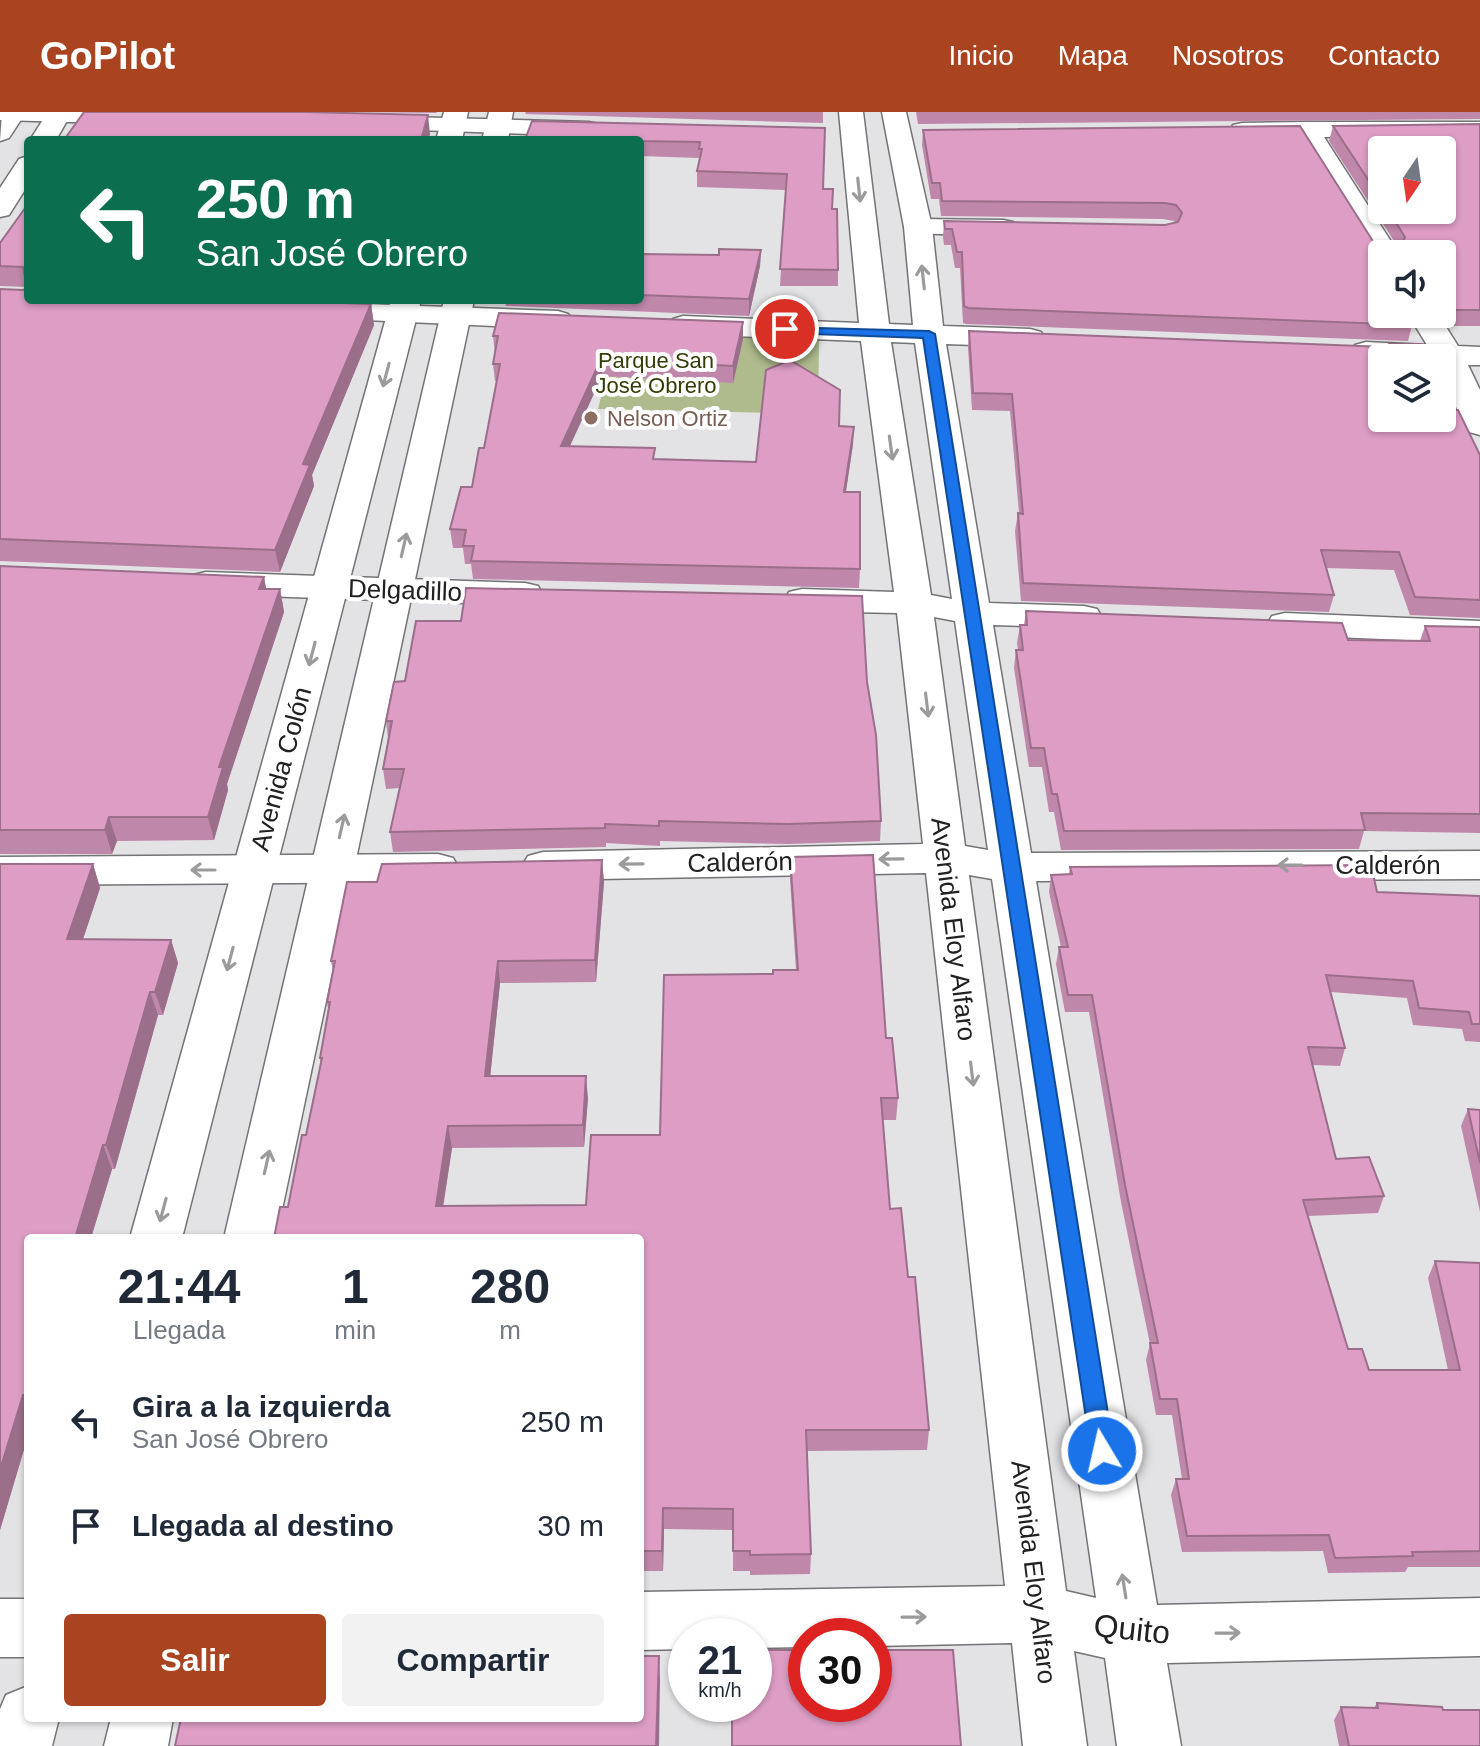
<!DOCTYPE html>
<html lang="es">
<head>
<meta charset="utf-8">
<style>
	:root { --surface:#fff; --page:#f2f2f3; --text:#1f2937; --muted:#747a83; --accent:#aa431f }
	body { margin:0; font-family:Helvetica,sans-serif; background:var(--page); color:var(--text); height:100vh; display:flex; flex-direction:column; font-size:30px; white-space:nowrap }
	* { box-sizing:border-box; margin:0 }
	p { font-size:26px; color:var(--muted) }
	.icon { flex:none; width:44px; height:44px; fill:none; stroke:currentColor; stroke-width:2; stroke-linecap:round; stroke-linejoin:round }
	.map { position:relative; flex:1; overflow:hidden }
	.drawer { position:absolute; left:24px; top:1122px; width:620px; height:488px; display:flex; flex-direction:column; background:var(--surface); border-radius:8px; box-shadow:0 2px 6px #0004 }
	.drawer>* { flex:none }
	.guide { position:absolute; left:24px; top:24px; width:620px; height:168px; border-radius:8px; box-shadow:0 2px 6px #0004; background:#0b6e4f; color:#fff; overflow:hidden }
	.needle { width:52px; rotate:193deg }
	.controls { position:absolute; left:1368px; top:24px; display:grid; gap:16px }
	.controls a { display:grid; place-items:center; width:88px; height:88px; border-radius:8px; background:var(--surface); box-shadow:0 2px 6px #0004; font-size:40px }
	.speed { position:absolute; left:668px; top:1506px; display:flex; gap:16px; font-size:40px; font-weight:700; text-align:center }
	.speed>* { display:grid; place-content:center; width:104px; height:104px; border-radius:50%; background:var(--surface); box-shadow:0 2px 6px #0004; line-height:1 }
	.speed small { font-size:20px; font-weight:400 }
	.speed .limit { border:12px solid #d22; background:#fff; color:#111 }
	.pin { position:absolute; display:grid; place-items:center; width:68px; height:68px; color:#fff; margin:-34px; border:4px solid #fff; border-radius:50%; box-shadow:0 2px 8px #0007 }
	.me { position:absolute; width:88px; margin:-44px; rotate:351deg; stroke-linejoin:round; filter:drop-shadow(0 0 6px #0008) }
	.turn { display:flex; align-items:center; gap:28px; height:168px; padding:0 40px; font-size:36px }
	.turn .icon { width:104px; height:104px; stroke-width:2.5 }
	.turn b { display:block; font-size:56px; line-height:68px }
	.eta { display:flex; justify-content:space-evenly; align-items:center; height:136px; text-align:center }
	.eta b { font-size:48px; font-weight:600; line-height:56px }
	.action { display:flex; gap:16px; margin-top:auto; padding:16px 40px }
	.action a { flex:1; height:92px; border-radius:8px; background:var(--accent); color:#fff; font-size:32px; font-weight:600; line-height:92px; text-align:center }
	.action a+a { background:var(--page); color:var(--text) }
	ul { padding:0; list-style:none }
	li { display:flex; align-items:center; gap:24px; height:104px; padding:0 40px }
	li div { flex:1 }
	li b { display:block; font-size:30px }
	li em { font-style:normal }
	header { display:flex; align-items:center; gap:48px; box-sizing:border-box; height:112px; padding:0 40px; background:var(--accent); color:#fff }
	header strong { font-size:38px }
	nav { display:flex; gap:44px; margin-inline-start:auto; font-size:28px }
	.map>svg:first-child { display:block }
	.green { fill:#afbb8c }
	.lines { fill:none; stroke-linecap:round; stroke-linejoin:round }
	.pedestrian-casing { stroke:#737375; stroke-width:3 }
	.minor-casing { stroke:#737375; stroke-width:3 }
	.tertiary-casing { stroke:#737375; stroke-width:3 }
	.pedestrian { fill:#fff; fill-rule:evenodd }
	.minor { fill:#fff; fill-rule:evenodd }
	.tertiary { fill:#fff; fill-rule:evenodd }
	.wall { fill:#bf87a9; fill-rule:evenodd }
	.shaded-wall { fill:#9b6e8a }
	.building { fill:#de9dc5; stroke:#9b6e8a; stroke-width:2 }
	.oneway { stroke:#9b9b9c }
	.route { fill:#1a73e8; stroke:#114b97; stroke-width:2 }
	.education-dot { fill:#8d6e63; stroke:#fff; stroke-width:3 }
	.labels { text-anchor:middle; stroke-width:8; stroke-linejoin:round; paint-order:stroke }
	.far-park-label { font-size:22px; fill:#343d07; stroke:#fff }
	.far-education-label { font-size:22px; fill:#785e54; stroke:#fff; text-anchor:start }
	.street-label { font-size:26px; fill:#212122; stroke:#fff }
	.near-street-label { font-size:32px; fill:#212122; stroke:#fff }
</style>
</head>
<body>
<header>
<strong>GoPilot</strong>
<nav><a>Inicio</a><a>Mapa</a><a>Nosotros</a><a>Contacto</a></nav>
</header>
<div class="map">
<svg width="1480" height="1634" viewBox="0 0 1480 1634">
	<rect width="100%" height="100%" fill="#e3e2e5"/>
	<polygon class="green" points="618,220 819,229 818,302 598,297"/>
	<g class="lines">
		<defs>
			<polygon id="pedestrian" points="918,107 1003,108 1013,110 1017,116 1013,122 1003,124 908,121 904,115 908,109"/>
			<g id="minor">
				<polygon points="0,0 151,0 154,5 151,10 142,12 0,8"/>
				<path d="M839,0H863L889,212L913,213L904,115L882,0H906L932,115L943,214L1030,217L1041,220L1045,226L1041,232L1030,235L946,232L989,491L1084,494L1097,497L1102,505L1097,513L1084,516L993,513L1031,741L1480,739V767L1036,769L1157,1493L1480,1486V1544L1167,1551L1181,1634H1117L1105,1546L1074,1539L1087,1634H1023L1012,1531L874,1534V1524H806V1535L754,1536V1524H686V1537L640,1538V1480L1005,1474L926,761L543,768L528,764L522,754L528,744L543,740L923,732L897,501L802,499L789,496L784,488L789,480L802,477L894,480L861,229L683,222L673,219L668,213L673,207L683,204L859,211ZM891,230L915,231L952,487L931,483ZM934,505L955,509L988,738L965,734ZM969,763L992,767L1096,1486L1066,1479Z"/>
				<polygon points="370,4 589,10 598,12 601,17 598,22 589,24 361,16 358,11 361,6"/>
				<polygon points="1306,10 1480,10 1480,24 1324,25 1399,142 1382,142 1382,150 1375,148 1371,142 1299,25 1242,25 1233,23 1230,18 1233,13 1242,11"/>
				<polygon points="311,190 558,199 568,202 573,208 568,214 558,217 301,205 296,199 301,193"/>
				<polygon points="1408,202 1438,202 1458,234 1480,235 1480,253 1468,253 1480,278 1480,323 1469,320 1464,313 1442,263 1442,246 1366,248 1355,245 1351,239 1355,233 1366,230 1427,233"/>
				<polygon points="206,460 525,471 538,474 543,482 538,490 525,493 206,482 193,479 188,471 193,463"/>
				<polygon points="1285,501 1480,509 1480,531 1285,523 1272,520 1267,512 1272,504"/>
				<polygon points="438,742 453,746 459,756 453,766 438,770 0,773 0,745"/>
				<rect x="0" y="1487" width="28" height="58"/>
			</g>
			<g id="tertiary">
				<polygon points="2,0 26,0 9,26 0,29"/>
				<polygon points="48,0 72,0 56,28 30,28"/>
				<polygon points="444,0 468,0 462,28 436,28"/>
				<polygon points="489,0 513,0 508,28 482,28"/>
				<polygon points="28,44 28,73 9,103 0,105 0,76 19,47"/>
				<polygon points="391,188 421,188 182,1126 130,1126"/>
				<polygon points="444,188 474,188 276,1126 224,1126"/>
				<polygon points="28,1574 28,1606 59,1606 52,1634 0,1634 0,1597 6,1583"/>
				<polygon points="111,1606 173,1606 168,1634 104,1634"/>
			</g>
		</defs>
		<use href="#pedestrian" class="pedestrian-casing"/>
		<use href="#minor" class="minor-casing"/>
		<use href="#tertiary" class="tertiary-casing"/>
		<use href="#pedestrian" class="pedestrian"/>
		<use href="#minor" class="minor"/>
		<use href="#tertiary" class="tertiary"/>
	</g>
	<g class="wall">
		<polygon points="359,0 437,0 436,1"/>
		<polygon points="525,0 823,0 823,11 526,2"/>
		<polygon points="916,0 1480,0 1480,7 918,12"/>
		<path d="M1480,12V214H1449L1440,202H1442V142L1382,202H1415L1408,229L966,212L963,211L960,156H955L951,133H944L943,125L944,109L1165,113L1175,111L1174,109L1163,107L941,104L939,87H931L922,33L923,18L1385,137L1394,129L1329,29L1333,14ZM1382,38L1442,98H1382Z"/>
		<polygon points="825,16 823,77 832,97 838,158 838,174 780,174 786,78 697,75 697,59 699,46 640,44 640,28"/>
		<polygon points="28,92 28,175 0,174 0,131"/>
		<polygon points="761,138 760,154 749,204 506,194 505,188 640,188 640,142 719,143"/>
		<polygon points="0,177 28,188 371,192 374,213 312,363 314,374 280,460 0,449"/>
		<polygon points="969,219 1450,298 1480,343 1480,506 1410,503 1394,458 1326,456 1334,483 1329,500 1021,489 1015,419 1018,401 1019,401 1010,299 972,298 968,236"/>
		<polygon points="493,224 743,227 733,271 602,264 570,334 655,347 756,350 839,314 853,332 846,380 860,457 859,476 473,467 471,452 465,452 463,436 453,436 450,417 472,375 484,336 497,269 495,269 493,252 495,242"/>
		<polygon points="0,454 264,465 266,477 280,477 284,500 227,672 228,678 214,728 117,729 112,742 0,742"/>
		<polygon points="1026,499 1348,528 1420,529 1425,514 1480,515 1480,721 1364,719 1359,737 1061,738 1054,700 1049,700 1042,655 1029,655 1014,556 1016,538 1018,538 1017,531 1020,513 1024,513"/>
		<polygon points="867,570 881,709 880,729 788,732 660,729 660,734 606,731 606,735 393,740 390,720 400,676 386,677 383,657 388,626 386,609"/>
		<polygon points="790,745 886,926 898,986 896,1008 883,1008 890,1097 908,1165 929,1318 927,1338 807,1339 811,1442 810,1462 750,1463 750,1459 733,1459 733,1418 664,1417 663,1459 643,1459 643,1465 640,1465 640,1126 288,1095 306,1023 321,952 320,946 328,897 327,890 333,859 331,849 377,770 602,748 604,770 596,870 500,871 490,964 588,986 584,1035 452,1036 443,1093 586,1093 660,1023 773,862 796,858 790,767"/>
		<polygon points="0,752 93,752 100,776 83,827 171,828 178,851 163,903 158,903 115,1057 112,1057 91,1126 28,1126 28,1324 0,1418"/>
		<polygon points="1070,755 1377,780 1480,784 1480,930 1465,929 1462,917 1413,913 1407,886 1331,880 1345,936 1340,954 1313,953 1336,1047 1384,1084 1378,1101 1308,1104 1348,1237 1369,1258 1448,1258 1428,1166 1435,1149 1480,1151 1480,1455 1408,1455 1405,1460 1328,1461 1323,1439 1182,1440 1171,1383 1176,1367 1182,1367 1172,1303 1156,1303 1146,1248 1150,1232 1121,1090 1089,900 1065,900 1056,852 1059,835 1061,835 1049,780 1051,763 1069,762"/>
		<polygon points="1468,997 1480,998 1480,1100 1461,1014"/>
		<polygon points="1377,1591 1443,1598 1480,1634 1339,1634 1334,1608 1341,1595 1374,1596"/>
	</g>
	<g class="shaded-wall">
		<polygon points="428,3 430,22 428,28 421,28"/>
		<polygon points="761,138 760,154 749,204 749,187"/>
		<polygon points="371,192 374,213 312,363 314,374 280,460 275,438 303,352"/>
		<polygon points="743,210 743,227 733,271 733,254"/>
		<polygon points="601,247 602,264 562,351 561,334"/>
		<polygon points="854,315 853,332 843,398 844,380"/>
		<polygon points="264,465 268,488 259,477"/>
		<polygon points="280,477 284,500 227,672 228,678 214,728 208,705 219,655"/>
		<polygon points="109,705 117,729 112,742 105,718"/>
		<polygon points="602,748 604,770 596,870 595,848"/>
		<polygon points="93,752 100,776 75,851 67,827"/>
		<polygon points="171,828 178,851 163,903 155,880"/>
		<polygon points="498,849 500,871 488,986 485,964"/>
		<polygon points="150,880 158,903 115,1057 106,1033"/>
		<polygon points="586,964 588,986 584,1035 583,1013"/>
		<polygon points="448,1014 452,1036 440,1115 436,1094"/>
		<polygon points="103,1033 112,1057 91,1126 75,1126"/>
		<polygon points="23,1283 28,1294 28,1324 0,1418 0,1358"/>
		<polygon points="663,1396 664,1417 663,1459 662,1439"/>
		<polygon points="659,1544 660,1568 659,1634 656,1634"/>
	</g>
	<g class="building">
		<polygon points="84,0 306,0 428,3 421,28 64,28"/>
		<polygon points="532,9 825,16 823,77 833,77 832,97 837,97 838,158 780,157 787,62 697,59 702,37 699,37 700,30 640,29 640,28 525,28"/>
		<polygon points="1480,12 1480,198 1453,198 1442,183 1442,142 1382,142 1382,202 1408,202 1413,213 968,196 964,194 962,140 957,140 952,117 945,117 944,109 1165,113 1178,110 1182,101 1176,93 1165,91 942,89 940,71 932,71 923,18 1300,14 1376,134 1385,137 1389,129 1403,129 1405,125 1388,98 1442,98 1442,38 1382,38 1382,89 1333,14"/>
		<polygon points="28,92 28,165 25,165 23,155 0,154 0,131"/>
		<polygon points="719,137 761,138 749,187 640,183 640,142 719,143"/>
		<polygon points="28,176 28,188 271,188 371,192 303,352 310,353 275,438 0,427 0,177 23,178"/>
		<polygon points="499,201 743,210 733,254 601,247 561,334 655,336 653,347 756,350 766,258 790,248 840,278 839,314 854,315 844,380 860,380 860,457 471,449 474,434 463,434 466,418 450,417 461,375 472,375 479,336 484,336 500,252 493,252 498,224 493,224"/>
		<polygon points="969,219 1386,235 1389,232 1421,232 1427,246 1382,246 1382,306 1442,306 1442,281 1450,298 1458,298 1480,343 1480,488 1415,485 1399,440 1321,438 1334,483 1023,471 1018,401 1023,402 1012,282 973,281"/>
		<polygon points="0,454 264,465 259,477 280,477 219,655 223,655 208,705 109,705 105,718 0,718"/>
		<polygon points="466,476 862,484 867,570 876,623 881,709 788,712 659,709 659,714 605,712 605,716 390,720 404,657 383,657 392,609 386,609 394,570 405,569 416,509 461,509"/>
		<polygon points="1026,499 1342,511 1348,528 1430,529 1425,514 1480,515 1480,702 1361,701 1365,718 1064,719 1057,682 1052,682 1044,636 1031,636 1016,538 1023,538 1020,513 1027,513"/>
		<polygon points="873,743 886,926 892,926 898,986 881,986 890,1097 901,1096 908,1165 915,1165 929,1318 806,1318 811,1442 750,1443 750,1439 733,1439 733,1397 663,1396 662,1439 641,1439 641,1445 640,1445 640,1126 274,1126 280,1095 288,1095 302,1023 306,1023 322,946 320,946 330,890 327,890 335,849 331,849 347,770 377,770 382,752 602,748 595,848 498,849 485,964 586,964 583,1013 448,1014 436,1094 586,1093 591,1023 660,1023 664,863 773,862 773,858 798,858 790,745"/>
		<polygon points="0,752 93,752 67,827 171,828 155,880 150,880 106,1033 103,1033 75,1126 28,1126 28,1283 23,1283 0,1358"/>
		<polygon points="1371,753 1377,780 1480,784 1480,912 1472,912 1469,900 1419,896 1413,869 1326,863 1345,936 1308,935 1336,1047 1369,1045 1384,1084 1303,1088 1348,1237 1362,1237 1369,1258 1460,1258 1435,1149 1480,1151 1480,1439 1412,1440 1413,1444 1335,1446 1329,1423 1187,1424 1176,1367 1189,1367 1177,1287 1160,1287 1150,1231 1158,1231 1125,1073 1092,883 1068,883 1059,835 1068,835 1051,763 1072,762 1070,755"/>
		<polygon points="1468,997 1480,998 1480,1051"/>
		<polygon points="754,1538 806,1538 806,1592 874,1592 874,1538 953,1538 961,1634 732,1634 732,1592 754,1592"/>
		<polygon points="640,1544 659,1544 656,1634 175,1634 181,1606 640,1606"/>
		<polygon points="1377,1591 1442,1595 1443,1598 1480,1598 1480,1634 1349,1634 1341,1595 1378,1596"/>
	</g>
	<defs><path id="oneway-shaft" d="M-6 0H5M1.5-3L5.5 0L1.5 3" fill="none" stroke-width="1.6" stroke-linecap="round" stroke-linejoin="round" transform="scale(2)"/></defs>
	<g class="oneway">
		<use href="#oneway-shaft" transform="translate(859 78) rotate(84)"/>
		<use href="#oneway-shaft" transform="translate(923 165) rotate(-96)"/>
		<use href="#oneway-shaft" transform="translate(386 263) rotate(105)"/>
		<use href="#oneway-shaft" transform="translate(891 336) rotate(82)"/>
		<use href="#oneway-shaft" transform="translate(404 433) rotate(-77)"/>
		<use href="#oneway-shaft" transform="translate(312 542) rotate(105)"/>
		<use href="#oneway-shaft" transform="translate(927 593) rotate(83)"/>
		<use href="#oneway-shaft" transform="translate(342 714) rotate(-77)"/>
		<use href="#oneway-shaft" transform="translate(891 747) rotate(179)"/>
		<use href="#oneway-shaft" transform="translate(631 752) rotate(179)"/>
		<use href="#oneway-shaft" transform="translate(1290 753) rotate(180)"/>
		<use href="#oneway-shaft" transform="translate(203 758) rotate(180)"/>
		<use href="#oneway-shaft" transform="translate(230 847) rotate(105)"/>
		<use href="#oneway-shaft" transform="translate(972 962) rotate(83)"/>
		<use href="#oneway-shaft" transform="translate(267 1050) rotate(-77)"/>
		<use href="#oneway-shaft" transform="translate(163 1098) rotate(105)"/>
		<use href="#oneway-shaft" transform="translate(1124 1474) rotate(-99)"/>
		<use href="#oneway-shaft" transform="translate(914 1505) rotate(-1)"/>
		<use href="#oneway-shaft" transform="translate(1228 1521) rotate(-1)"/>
	</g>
	<polygon class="route" points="780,215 929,219 935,222 1114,1339 1111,1346 1102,1349 1094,1346 1091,1339 923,226 785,221 779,217"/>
	<circle class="education-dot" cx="591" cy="306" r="8"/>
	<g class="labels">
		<g class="far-park-label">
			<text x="656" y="256">Parque San<tspan x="656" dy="25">José Obrero</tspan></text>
		</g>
		<g class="far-education-label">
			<text x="607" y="314">Nelson Ortiz</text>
		</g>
		<g class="street-label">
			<text transform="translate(405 478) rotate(2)" y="9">Delgadillo</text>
			<text transform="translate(281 657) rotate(-75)" y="9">Avenida Colón</text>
			<text transform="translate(740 750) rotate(-1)" y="9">Calderón</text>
			<text x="1388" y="762">Calderón</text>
			<text transform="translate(954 817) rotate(83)" y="9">Avenida Eloy Alfaro</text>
			<text transform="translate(1034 1460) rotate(83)" y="9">Avenida Eloy Alfaro</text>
		</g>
		<g class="near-street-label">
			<text transform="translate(1132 1517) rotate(6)" y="11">Quito</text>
		</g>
	</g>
</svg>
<div class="controls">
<a><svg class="needle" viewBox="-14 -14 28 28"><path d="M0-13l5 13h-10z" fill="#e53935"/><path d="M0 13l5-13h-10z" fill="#747a83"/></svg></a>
<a><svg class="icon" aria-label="sound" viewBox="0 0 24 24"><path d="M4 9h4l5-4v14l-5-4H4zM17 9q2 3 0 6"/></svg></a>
<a><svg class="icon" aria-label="layers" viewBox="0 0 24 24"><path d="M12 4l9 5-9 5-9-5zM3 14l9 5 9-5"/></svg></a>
</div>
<div class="speed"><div>21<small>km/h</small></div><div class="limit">30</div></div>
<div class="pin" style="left:785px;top:217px;background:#d93025"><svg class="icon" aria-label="arrive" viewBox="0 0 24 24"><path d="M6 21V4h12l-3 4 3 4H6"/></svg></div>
<svg class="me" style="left:1102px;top:1339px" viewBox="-20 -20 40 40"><circle r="17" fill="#1a73e8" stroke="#fff" stroke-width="3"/><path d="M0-11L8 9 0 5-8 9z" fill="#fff"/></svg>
<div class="guide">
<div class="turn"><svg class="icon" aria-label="left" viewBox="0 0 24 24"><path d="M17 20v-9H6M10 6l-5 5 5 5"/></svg><div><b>250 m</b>San José Obrero</div></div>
</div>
<section class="drawer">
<div class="eta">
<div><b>21:44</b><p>Llegada</p></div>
<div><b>1</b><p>min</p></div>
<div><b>280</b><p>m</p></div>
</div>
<ul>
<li><svg class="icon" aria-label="left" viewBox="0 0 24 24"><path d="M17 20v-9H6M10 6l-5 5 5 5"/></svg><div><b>Gira a la izquierda</b><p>San José Obrero</p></div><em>250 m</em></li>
<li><svg class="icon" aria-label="arrive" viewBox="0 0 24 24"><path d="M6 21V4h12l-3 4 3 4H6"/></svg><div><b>Llegada al destino</b></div><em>30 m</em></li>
</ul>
<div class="action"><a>Salir</a><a>Compartir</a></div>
</section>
</div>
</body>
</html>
